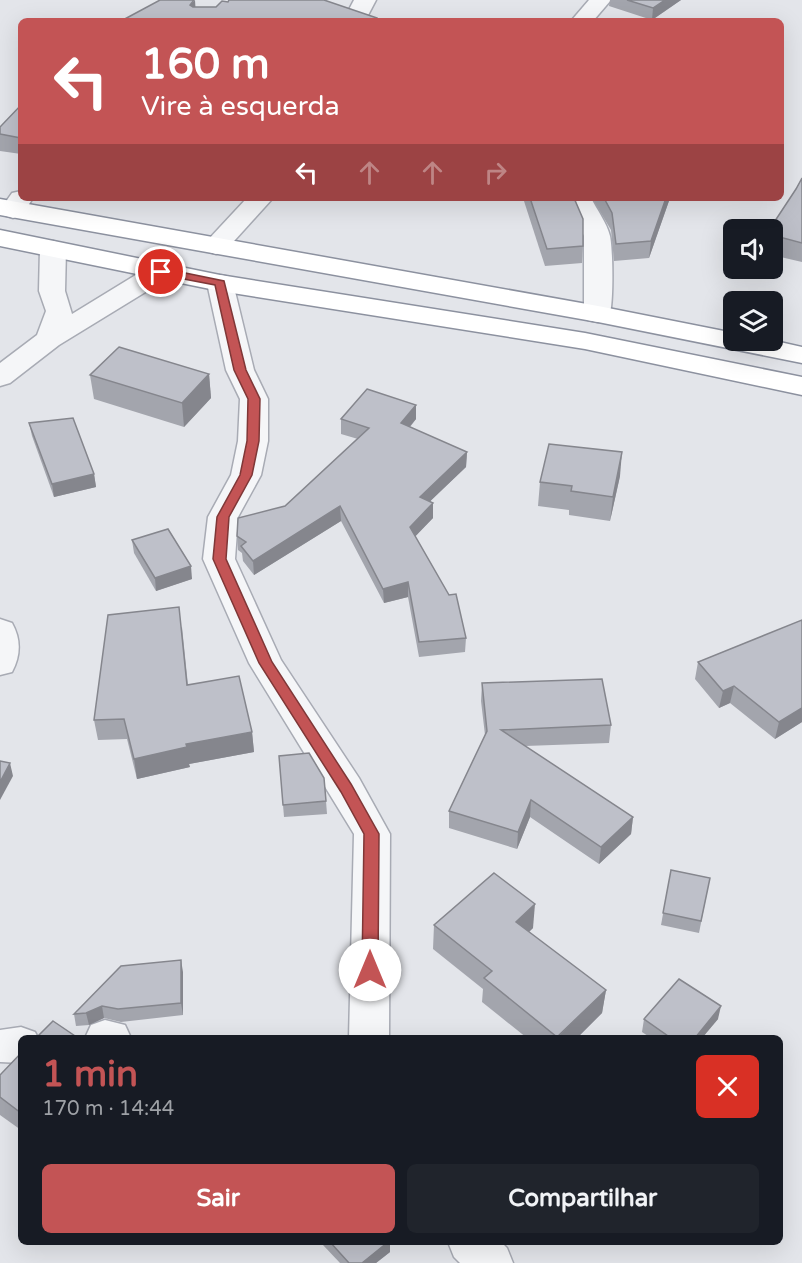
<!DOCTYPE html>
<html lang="pt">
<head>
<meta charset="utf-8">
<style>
	:root { --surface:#171b24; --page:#20242c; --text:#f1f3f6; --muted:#9ea1a6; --accent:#c35455 }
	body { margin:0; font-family:"Varela Round",sans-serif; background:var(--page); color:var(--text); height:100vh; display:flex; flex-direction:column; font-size:22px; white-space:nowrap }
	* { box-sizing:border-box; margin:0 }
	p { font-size:20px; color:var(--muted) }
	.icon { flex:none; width:33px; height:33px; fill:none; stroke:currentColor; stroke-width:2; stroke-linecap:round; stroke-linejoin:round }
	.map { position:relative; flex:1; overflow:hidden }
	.details { position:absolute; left:18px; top:1035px; width:765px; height:210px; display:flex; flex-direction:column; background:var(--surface); border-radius:9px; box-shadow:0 6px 24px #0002 }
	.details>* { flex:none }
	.hud { position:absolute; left:18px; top:18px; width:766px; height:183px; border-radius:9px; box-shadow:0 6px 24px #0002; background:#c35455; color:#fff; overflow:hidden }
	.tools { position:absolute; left:723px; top:219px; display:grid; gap:12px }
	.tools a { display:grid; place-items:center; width:60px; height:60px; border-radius:9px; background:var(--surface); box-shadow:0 6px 24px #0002; font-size:30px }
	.pin { position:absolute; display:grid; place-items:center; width:51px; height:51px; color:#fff; margin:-26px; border:3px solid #fff; border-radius:50%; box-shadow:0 2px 6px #0007 }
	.me { position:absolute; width:66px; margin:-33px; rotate:0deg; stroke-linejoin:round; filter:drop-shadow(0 0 4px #0008) }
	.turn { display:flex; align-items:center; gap:21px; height:126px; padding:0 24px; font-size:27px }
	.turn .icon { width:78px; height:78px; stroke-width:2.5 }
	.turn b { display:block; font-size:42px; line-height:51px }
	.lanes { display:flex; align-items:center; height:57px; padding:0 24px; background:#0003; justify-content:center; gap:30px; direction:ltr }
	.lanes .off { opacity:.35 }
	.round { display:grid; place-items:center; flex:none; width:63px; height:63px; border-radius:9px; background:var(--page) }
	.summary { display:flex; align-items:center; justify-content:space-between; height:102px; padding:0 24px }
	h1 { font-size:36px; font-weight:700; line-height:45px; color:var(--accent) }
	.primary-button { display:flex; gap:12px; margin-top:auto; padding:12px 24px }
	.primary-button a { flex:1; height:69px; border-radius:9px; background:var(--accent); color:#fff; font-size:24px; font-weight:700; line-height:69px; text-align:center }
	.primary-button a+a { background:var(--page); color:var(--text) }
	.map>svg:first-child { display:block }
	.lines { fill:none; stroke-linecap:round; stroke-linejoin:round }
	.street-casing { stroke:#a8abb4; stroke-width:3 }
	.highway-casing { stroke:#8c919f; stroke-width:3 }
	.street { fill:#f5f6f8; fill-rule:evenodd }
	.highway { fill:#fff; fill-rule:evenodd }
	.wall { fill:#a3a5ad }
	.shaded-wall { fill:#85868d }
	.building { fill:#bec0c9; stroke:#85868d; stroke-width:1.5 }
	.route { fill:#c35455; stroke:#7f3737; stroke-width:1.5 }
</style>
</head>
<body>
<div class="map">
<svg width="802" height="1263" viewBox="0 0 802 1263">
	<rect width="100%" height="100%" fill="#e3e5ea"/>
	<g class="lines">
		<defs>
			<g id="street">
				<polygon points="354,0 376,0 365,21 343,21"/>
				<polygon points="589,0 611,0 593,21 571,21"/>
				<polygon points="21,191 21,198 33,198 22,215 13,218 4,215 0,210 12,193"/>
				<polygon points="247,198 273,198 225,251 216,254 207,251 203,246 207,241"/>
				<path d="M567,198H591C597,210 607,223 610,236C613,250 614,310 608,320L598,322L588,320L584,314V236Z"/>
				<polygon points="53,241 62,244 66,249 65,291 72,314 152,265 161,263 170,265 174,271 170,277 59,345 10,383 0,386 0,363 37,335 46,311 39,291 40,249 44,244"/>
				<polygon points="220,275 229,277 233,283 254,370 268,399 268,441 261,475 238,517 235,559 281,660 359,778 390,834 389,1038 349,1038 354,834 249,663 203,559 208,517 231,475 238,441 240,399 226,370 207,283 211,277"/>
				<path d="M0,619L12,623C21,639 21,655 12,672L0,675Z"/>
				<polygon points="105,1020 125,1025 131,1038 85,1038 91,1025"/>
				<polygon points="21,1027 35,1032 38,1038 21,1038 21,1063 0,1062 0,1030"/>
				<polygon points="448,1242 501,1242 507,1248 513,1263 460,1263 454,1257"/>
			</g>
			<g id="highway">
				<polygon points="0,199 598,306 734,333 734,340 771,340 802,347 802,363 598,322 0,215"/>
				<polygon points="0,230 220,275 585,333 802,377 802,395 585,349 220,291 0,246"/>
			</g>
		</defs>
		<use href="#street" class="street-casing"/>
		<use href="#highway" class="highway-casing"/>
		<use href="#street" class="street"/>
		<use href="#highway" class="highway"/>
	</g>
	<g class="wall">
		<polygon points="610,0 681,0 652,20 609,6"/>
		<polygon points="21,105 21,154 0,151 0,127"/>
		<polygon points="802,178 802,262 772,255 772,230"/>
		<polygon points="523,198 574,198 583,246 582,263 545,266"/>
		<polygon points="592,198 670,198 649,258 614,261 611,230"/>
		<polygon points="209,374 211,398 184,427 94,399 90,375"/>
		<polygon points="341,419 416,419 410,427 467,452 466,467 430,501 433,518 415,536 466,638 465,652 419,657 408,597 384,603 341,521 254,575 243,561 242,553 238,550 237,536 285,506 358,439 341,434"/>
		<polygon points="29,423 94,474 96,487 54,497 32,436"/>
		<polygon points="620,476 610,521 569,515 569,510 538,506 540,482"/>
		<polygon points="132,540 192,579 156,591 134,553"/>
		<polygon points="802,620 802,722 775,739 730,703 719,708 695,679 698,662"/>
		<polygon points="182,627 188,685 252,732 254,752 189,764 190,767 137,779 127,739 98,740 94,720"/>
		<polygon points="482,683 611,725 609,743 525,746 633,817 631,834 599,864 530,817 517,849 449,828 449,811 485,735 481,701"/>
		<polygon points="279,756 326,801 327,814 284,817"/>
		<polygon points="671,870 710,878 699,933 661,925"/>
		<polygon points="434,925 533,928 529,932 606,990 602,1013 577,1038 527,1038 482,1002 483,989 433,949"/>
		<polygon points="183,972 183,1015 121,1022 104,1018 89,1025 76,1026 74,1014"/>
		<polygon points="644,1019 718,1019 702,1038 651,1038 642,1032"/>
		<polygon points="21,1053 21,1130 0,1115 0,1075"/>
		<polygon points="323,1242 390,1242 390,1252 376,1263 340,1263 323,1245"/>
	</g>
	<g class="shaded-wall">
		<polygon points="195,0 196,15 190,5"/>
		<polygon points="665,0 681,0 652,20 653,8"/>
		<polygon points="666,198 670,198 649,258 651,241"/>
		<polygon points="209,374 211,398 184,427 182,403"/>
		<polygon points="416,405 416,419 401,437 401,423"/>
		<polygon points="467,452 466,467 419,512 420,497"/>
		<polygon points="622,452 620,476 610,521 613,497"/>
		<polygon points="94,474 96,487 54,497 52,484"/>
		<polygon points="433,503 433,518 410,542 410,527"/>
		<polygon points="340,506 341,521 254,575 253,561"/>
		<polygon points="191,566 192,579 156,591 155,578"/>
		<polygon points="408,582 408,597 384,603 383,589"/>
		<polygon points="734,686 730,703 719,708 723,691"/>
		<polygon points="802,708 802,722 775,739 779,722"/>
		<polygon points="252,732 254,752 189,764 190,767 137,779 134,759 186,744"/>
		<polygon points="10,763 13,776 0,800 0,782"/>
		<polygon points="531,800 530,817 517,849 518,832"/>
		<polygon points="633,817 631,834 599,864 601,847"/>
		<polygon points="535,904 533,928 514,946 516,922"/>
		<polygon points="181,960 183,972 183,1015 181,1003"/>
		<polygon points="606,990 602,1013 577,1038 557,1038"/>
		<polygon points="102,1006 104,1018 89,1025 86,1013"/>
		<polygon points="721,1006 718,1019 702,1038 695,1038"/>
		<polygon points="388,1242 390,1242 390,1252 376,1263 362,1263"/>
	</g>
	<g class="building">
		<polygon points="160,0 194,0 190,5 193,7 216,7 222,1 228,2 229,0 324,0 377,18 376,21 121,21"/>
		<polygon points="627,0 665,0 653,8"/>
		<polygon points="21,105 21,138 0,134 0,127"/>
		<polygon points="802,178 802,243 772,235 772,230 769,230 796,189"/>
		<polygon points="530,198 574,198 583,219 583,246 547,249"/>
		<polygon points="604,198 666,198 651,241 616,244 612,213"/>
		<polygon points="119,347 209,374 182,403 90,375"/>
		<polygon points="367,389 416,405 401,423 467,452 420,497 433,503 410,527 449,595 456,594 466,638 419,642 408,582 383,589 340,506 253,561 241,546 246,542 237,536 238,518 285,506 369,428 341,419"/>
		<polygon points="73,418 94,474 52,484 29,423"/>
		<polygon points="549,444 622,452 613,497 571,491 572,486 540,482"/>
		<polygon points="168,529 191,566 155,578 132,540"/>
		<polygon points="179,607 187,685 239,676 252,732 186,744 187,747 134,759 124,719 94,720 108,615"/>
		<polygon points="802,620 802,708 779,722 734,686 723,691 698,662"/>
		<polygon points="602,679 611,725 501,730 633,817 601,847 531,800 518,832 449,811 487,731 482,683"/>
		<polygon points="309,753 324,778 326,801 283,805 279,756"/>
		<polygon points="0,761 10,763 0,782"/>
		<polygon points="671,870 710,878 701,921 663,913"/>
		<polygon points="494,873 535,904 516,922 606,990 557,1037 484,978 492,971 434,925"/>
		<polygon points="181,960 181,1003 118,1009 102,1006 86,1013 74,1014 121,966"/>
		<polygon points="679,979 721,1006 695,1038 671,1038 644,1019"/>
		<polygon points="53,1021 78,1038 36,1038"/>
		<polygon points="21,1053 21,1113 0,1097 0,1075"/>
		<polygon points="330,1242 388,1242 362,1263 349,1263"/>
	</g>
	<polygon class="route" points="161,268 224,281 246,370 260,399 259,441 252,475 229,517 226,559 272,662 351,784 379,834 378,970 376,974 370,976 364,974 362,970 364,834 341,792 259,663 213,559 217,517 240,475 247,441 248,399 234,370 215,285 157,274 157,269"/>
</svg>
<div class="tools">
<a><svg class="icon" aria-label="sound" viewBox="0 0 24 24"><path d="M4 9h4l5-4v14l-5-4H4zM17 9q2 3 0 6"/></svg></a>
<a><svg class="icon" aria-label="layers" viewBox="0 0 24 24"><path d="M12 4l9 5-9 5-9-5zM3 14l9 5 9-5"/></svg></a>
</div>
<div class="pin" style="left:161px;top:272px;background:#d93025"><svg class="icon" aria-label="arrive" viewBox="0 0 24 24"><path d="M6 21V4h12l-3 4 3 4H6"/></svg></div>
<svg class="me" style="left:370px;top:970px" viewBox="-20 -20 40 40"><circle r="19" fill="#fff"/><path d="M0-13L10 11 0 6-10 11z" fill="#c35455"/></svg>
<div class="hud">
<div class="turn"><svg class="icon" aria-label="left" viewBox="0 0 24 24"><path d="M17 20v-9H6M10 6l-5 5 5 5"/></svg><div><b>160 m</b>Vire à esquerda</div></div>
<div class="lanes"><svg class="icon" aria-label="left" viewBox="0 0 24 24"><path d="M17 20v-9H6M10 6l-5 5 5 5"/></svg><svg class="icon off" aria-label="ahead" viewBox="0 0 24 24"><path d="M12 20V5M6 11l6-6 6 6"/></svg><svg class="icon off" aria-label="ahead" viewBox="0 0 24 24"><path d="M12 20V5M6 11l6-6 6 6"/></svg><svg class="icon off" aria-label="right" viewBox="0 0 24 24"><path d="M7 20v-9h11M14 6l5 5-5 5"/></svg></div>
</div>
<section class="details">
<div class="summary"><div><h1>1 min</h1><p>170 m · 14:44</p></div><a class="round" style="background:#d93025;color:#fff"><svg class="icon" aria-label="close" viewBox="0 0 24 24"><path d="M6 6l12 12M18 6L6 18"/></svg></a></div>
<div class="primary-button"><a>Sair</a><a>Compartilhar</a></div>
</section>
</div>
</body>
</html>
